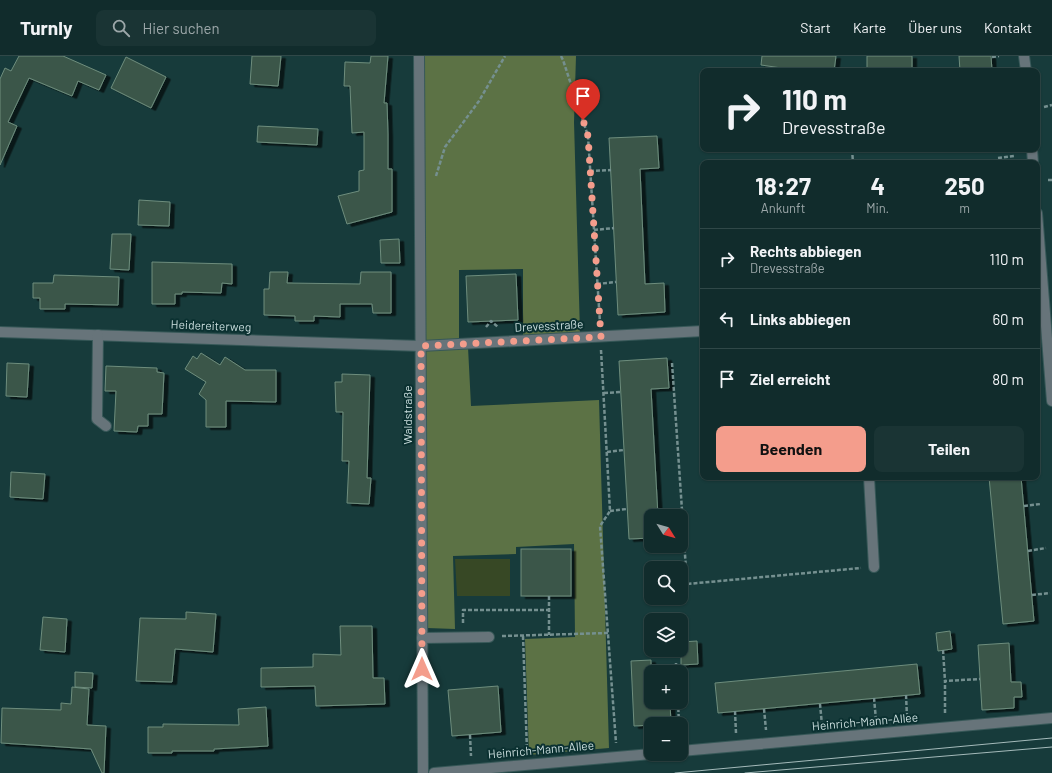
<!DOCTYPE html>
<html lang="de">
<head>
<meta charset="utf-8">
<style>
	:root { --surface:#112c2c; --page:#1a3434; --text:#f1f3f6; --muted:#9ca7a9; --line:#304848; --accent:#f49d8c }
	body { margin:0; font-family:Barlow,sans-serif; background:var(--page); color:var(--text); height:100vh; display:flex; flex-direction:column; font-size:15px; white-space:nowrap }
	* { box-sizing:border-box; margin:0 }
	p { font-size:13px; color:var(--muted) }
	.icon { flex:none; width:22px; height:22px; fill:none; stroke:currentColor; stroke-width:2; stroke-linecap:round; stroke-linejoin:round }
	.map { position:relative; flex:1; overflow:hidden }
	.details { position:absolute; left:700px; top:104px; width:340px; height:320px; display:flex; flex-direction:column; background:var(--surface); border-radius:8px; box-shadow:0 1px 3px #0004,0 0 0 1px var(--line) }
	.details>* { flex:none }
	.guide { position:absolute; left:700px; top:12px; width:340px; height:84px; border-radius:8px; box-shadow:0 1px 3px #0004,0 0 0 1px var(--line); background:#112c2c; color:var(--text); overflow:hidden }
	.needle { width:26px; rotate:127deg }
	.tools { position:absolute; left:644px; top:453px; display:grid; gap:8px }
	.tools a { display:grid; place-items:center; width:44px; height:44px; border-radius:8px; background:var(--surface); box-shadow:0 1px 3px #0004,0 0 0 1px var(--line); font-size:20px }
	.pin { position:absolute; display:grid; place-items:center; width:34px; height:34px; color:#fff; margin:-41px -17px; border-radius:50% 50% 50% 0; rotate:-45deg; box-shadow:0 0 4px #0007 }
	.pin .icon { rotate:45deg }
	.me { position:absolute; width:44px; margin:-22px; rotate:0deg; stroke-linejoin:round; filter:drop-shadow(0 0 3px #0008) }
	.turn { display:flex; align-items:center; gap:14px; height:84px; padding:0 16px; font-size:18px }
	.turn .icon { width:52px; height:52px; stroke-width:2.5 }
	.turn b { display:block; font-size:28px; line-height:34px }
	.eta { display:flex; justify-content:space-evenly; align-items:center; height:68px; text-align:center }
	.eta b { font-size:24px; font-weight:700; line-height:28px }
	.primary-button { display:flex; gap:8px; margin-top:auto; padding:8px 16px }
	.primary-button a { flex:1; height:46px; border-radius:8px; background:var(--accent); color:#111; font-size:16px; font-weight:700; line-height:46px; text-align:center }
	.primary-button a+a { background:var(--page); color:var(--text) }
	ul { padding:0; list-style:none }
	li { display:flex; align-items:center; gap:12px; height:60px; padding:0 16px; border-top:1px solid var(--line) }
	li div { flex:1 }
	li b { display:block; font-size:15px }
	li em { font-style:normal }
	header { display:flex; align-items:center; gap:24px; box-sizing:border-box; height:56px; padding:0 20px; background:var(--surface); border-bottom:1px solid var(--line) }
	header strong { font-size:19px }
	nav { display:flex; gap:22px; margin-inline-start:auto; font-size:14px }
	.search { width:280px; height:36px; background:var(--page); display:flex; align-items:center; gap:10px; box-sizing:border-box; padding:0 14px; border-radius:8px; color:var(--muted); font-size:15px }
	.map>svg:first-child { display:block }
	.green { fill:#374825 }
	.forest { fill:#5c7245 }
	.building { fill:#3a5749; stroke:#6e8d7d; filter:url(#shadow) }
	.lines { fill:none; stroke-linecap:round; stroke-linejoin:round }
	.minor-casing { stroke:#375858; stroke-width:12 }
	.path { stroke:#759090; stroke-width:2.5; stroke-dasharray:4 2; stroke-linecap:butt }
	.minor { stroke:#67747a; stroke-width:10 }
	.tram { stroke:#a5bbbb; stroke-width:1 }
	.route { stroke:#f49d8c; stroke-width:7; stroke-dasharray:0 12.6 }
	.labels { text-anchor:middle; stroke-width:4; stroke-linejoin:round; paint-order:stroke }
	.street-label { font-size:12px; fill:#cbdede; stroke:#0b3131 }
</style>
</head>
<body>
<header>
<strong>Turnly</strong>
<div class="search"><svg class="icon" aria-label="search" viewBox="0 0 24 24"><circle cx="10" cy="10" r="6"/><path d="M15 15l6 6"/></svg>Hier suchen</div>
<nav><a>Start</a><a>Karte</a><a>Über uns</a><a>Kontakt</a></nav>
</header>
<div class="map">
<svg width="1052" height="717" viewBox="0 0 1052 717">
	<defs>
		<filter id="shadow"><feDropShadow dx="4.5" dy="2.5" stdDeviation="0" flood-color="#0009"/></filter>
	</defs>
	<rect width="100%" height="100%" fill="#173b3b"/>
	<polygon class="green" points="455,503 510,503 510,540 457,540"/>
	<g class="forest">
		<polygon points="425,0 576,0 574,66 580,276 523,280 523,213 459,214 459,283 423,286"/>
		<polygon points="468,291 471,350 599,344 609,692 529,699 525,583 575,581 574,488 516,491 516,498 453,500 455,573 427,572 422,293"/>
	</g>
	<g class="building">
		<polygon points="19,0 63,0 106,19 99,34 78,25 72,40 29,22 8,66 17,70 0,109 0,23 5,12 11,15"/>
		<polygon points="252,0 281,0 278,30 250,28"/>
		<polygon points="371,0 388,0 384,47 387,47 388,78 388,113 392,113 392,156 347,168 338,140 359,135 359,115 364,114 364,76 352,77 350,30 344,30 345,6 370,7"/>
		<polygon points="762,0 836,0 834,15 802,15 761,9"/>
		<rect x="867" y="0" width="45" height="15"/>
		<polygon points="959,0 991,0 992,15 960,15"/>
		<polygon points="126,1 166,21 151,52 111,32"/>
		<polygon points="258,70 318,73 317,89 257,86"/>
		<polygon points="657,80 659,112 640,113 645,228 664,227 665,256 618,259 609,82"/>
		<polygon points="139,144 170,146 169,170 138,169"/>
		<polygon points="112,178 131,178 129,214 110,213"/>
		<polygon points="399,183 400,207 381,207 380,184"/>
		<polygon points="152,206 232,208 232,228 222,227 221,237 182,236 182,238 175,238 175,248 152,248"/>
		<polygon points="270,216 288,216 287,227 360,228 361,216 391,216 391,257 373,257 372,248 340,248 340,261 314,260 314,265 295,265 295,260 264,259 264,233 269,233"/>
		<polygon points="516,218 518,264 468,266 466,220"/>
		<polygon points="54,219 119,221 118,249 65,248 65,253 40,253 40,242 33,242 33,227 53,227"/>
		<polygon points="201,297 220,309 225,301 245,314 276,314 276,346 226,345 226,371 206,371 206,344 199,338 206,326 185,313 193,300 197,303"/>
		<polygon points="667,302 669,332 651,333 658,460 651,460 651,482 629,483 619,305"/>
		<polygon points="7,307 29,308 27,341 6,340"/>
		<polygon points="106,310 157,312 157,316 164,317 162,358 148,358 148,370 138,370 137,376 114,375 116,335 105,335"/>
		<polygon points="342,318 370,319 367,422 371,422 369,448 347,447 349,405 342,405 343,356 336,356 335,326 342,326"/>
		<polygon points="11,416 45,418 43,443 10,441"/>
		<polygon points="989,421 1021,421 1034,565 1003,568"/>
		<rect x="521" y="493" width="50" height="47"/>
		<polygon points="186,556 216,558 213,596 175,593 172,626 136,625 140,562 186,563"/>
		<polygon points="43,561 67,563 65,596 40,594"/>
		<polygon points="340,570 372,570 373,622 384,622 385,648 316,650 315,630 261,631 261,612 313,611 313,598 341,599"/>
		<polygon points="950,575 952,593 938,595 936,577"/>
		<polygon points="697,585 698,608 681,609 681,586"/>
		<polygon points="1009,587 1011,626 1021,626 1022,641 1014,641 1014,652 982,654 978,589"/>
		<polygon points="651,604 651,646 670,646 671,668 634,670 631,605"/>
		<polygon points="917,608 920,638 718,657 715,627"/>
		<polygon points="75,616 93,617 92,632 75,631"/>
		<polygon points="498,630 501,676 452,680 448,634"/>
		<polygon points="72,631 89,633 87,669 106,670 104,717 102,717 91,693 33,689 1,687 2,652 61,654 61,647 71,648"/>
		<polygon points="266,651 268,690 214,693 214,695 172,695 172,697 148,697 148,671 163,671 163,668 239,669 238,653"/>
	</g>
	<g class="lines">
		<defs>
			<g id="minor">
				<polyline points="419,0 423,717"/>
				<polyline points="1024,0 1026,15"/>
				<polyline points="1032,93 1033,107"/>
				<polyline points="1037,157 1052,345"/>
				<polyline points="0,276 421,290 703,275"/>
				<polyline points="98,279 97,363 106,370"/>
				<polyline points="869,421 874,511"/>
				<polyline points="422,582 489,581"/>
				<polyline points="681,695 1052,662"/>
				<polyline points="434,717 651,698"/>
			</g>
		</defs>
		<use href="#minor" class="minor-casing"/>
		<g class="path">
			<polyline points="561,0 563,4 588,80 600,267"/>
			<polyline points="992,1 999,0"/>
			<polyline points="1044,51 1052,49"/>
			<polyline points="852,93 853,107"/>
			<polyline points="998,102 1014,100"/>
			<polyline points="590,115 611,114"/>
			<polyline points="436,120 445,91 479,45 505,0"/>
			<polyline points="1048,124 1052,124"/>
			<polyline points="594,174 614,172"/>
			<polyline points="597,228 616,226"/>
			<polyline points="486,271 491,265 498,271"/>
			<polyline points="601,294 610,455 600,470 616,687"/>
			<polyline points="672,307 687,528 861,512"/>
			<polyline points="604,337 621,336"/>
			<polyline points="607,396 624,394"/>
			<polyline points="1024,450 1041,448"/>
			<polyline points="610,455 627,453"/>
			<polyline points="1028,495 1046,492"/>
			<polyline points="1032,539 1050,537"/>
			<polyline points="549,540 549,579"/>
			<polyline points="463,567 463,554 549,554"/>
			<polyline points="502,580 608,577"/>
			<polyline points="523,580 527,695"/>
			<polyline points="943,594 945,625"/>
			<polyline points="676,607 676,616"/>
			<polyline points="906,639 907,661"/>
			<polyline points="874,642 876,664"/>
			<polyline points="678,646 679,668"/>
			<polyline points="820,648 822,669"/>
			<polyline points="764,653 766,674"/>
			<polyline points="735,655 736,677"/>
			<polyline points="945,657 945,625 980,623"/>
			<polyline points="470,679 471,700"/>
		</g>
		<use href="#minor" class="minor"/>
		<g class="tram">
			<polyline points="675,717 1052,682"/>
			<polyline points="745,717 1052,691"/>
		</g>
	</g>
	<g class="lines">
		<polyline class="route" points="422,613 421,290 601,281 588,80 583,64"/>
	</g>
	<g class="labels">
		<g class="street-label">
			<text transform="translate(211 270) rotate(2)" y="4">Heidereiterweg</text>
			<text transform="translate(549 270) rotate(-3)" y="4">Drevesstraße</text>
			<text transform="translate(408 359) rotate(-90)" y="4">Waldstraße</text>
			<text transform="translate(865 666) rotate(-5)" y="4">Heinrich-Mann-Allee</text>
			<text transform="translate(541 694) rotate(-5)" y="4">Heinrich-Mann-Allee</text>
		</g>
	</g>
</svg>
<div class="tools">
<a><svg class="needle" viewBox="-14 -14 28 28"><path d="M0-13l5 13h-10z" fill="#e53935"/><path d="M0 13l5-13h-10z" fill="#9ca7a9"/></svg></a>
<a><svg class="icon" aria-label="search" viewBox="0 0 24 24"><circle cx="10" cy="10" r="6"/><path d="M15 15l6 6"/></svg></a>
<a><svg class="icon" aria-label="layers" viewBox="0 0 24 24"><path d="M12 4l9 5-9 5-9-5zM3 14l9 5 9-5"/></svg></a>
<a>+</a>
<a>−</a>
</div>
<div class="pin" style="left:583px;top:64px;background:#d93025"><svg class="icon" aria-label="arrive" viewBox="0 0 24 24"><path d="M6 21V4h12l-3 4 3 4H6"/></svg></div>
<svg class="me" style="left:422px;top:613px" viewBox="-20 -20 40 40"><path d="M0-17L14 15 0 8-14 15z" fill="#f49d8c" stroke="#fff" stroke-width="4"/></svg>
<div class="guide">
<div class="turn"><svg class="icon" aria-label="right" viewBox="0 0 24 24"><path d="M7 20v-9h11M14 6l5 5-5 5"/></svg><div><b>110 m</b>Drevesstraße</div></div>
</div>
<section class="details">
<div class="eta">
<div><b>18:27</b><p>Ankunft</p></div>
<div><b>4</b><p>Min.</p></div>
<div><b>250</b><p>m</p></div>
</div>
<ul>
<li><svg class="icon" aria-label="right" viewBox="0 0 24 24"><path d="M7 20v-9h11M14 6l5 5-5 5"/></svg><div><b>Rechts abbiegen</b><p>Drevesstraße</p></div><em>110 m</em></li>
<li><svg class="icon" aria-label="left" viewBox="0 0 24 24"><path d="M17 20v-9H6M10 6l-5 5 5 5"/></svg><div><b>Links abbiegen</b></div><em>60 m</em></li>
<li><svg class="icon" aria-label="arrive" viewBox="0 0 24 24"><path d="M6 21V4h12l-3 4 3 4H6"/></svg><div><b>Ziel erreicht</b></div><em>80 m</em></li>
</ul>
<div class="primary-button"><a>Beenden</a><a>Teilen</a></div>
</section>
</div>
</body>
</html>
